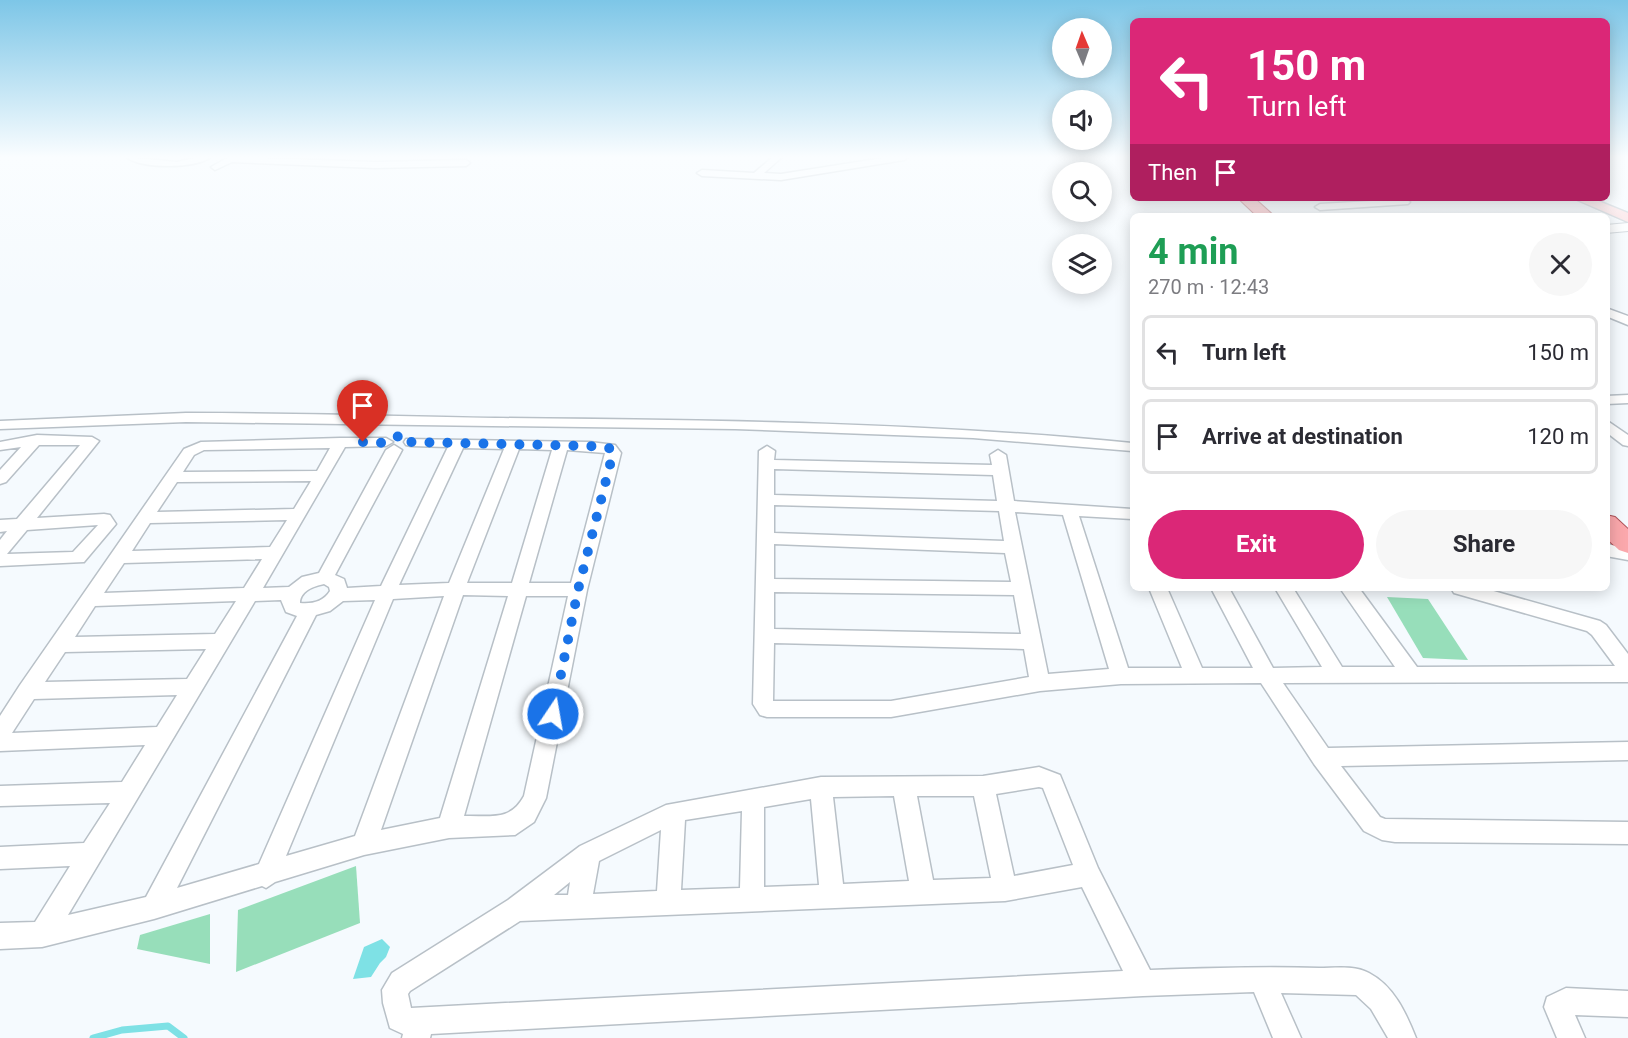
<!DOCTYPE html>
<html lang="en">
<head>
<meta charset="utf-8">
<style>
	:root { --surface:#fff; --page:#f7f7f7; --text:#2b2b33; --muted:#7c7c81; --line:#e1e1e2; --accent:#db2777 }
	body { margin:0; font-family:Roboto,sans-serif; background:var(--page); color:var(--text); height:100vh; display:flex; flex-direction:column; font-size:22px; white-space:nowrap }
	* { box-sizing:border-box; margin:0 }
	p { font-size:20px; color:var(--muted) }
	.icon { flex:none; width:33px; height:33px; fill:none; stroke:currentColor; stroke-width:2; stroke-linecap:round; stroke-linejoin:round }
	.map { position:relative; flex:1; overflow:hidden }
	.sheet { position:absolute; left:1130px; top:213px; width:480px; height:378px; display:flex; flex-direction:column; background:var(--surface); border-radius:9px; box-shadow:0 3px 15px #0003 }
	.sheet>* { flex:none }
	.top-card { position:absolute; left:1130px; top:18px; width:480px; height:183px; border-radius:9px; box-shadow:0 3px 15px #0003; background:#db2777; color:#fff; overflow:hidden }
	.needle { width:39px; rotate:358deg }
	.tools { position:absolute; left:1052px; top:18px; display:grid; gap:12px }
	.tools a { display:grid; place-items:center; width:60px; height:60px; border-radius:50%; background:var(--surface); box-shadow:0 3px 15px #0003; font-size:30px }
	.pin { position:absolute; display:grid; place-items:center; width:51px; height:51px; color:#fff; margin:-62px -26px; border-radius:50% 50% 50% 0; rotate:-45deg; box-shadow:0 0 6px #0007 }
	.pin .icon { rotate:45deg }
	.me { position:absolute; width:66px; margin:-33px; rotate:12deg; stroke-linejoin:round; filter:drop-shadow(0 0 4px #0008) }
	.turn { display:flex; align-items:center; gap:21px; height:126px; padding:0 18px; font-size:27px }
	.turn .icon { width:78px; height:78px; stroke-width:2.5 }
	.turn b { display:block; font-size:42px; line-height:51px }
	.then { display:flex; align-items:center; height:57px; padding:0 18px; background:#0003; gap:12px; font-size:22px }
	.round { display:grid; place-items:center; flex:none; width:63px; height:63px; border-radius:32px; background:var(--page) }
	.headline { display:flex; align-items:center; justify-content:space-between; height:102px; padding:0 18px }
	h1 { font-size:36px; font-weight:700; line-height:45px; color:#1e9e55 }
	.button { display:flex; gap:12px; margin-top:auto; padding:12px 18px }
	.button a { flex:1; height:69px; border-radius:36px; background:var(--accent); color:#fff; font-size:24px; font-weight:700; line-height:69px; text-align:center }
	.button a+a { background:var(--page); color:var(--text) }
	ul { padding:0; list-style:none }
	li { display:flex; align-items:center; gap:18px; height:75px; margin:0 12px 9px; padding:0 6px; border:3px solid var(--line); border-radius:9px }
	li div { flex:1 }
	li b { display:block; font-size:22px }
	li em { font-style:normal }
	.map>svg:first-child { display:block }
	.green { fill:#97deba }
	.water { fill:#7ee1e5 }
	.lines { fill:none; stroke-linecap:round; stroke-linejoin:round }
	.stream { stroke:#7ee1e5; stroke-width:7 }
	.minor-casing { stroke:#b8c0c7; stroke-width:3 }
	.tertiary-casing { stroke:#b8c0c7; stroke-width:2 }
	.secondary-casing { stroke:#b8c0c7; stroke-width:3 }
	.primary-casing { stroke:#ac5258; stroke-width:2 }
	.minor { fill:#fff; fill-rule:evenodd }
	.tertiary { fill:#fff; fill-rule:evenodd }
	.secondary { fill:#fdd4d6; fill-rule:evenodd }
	.primary { fill:#fba8ac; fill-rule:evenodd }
	.route { stroke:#1a73e8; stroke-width:10; stroke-dasharray:0 18 }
</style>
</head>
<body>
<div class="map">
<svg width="1628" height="1038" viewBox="0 0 1628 1038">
	<rect width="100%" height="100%" fill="#f5fafe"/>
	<g class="green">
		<polygon points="1387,597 1428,599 1468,660 1423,658"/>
		<polygon points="356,866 360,923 236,972 238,910"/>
		<polygon points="210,914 210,964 137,949 140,935"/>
	</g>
	<polygon class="water" points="382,939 390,947 386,957 380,963 371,977 353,979 364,947"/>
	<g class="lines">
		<polyline class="stream" points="93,1038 122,1030 168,1026 184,1038"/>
		<defs>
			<g id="minor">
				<path d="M126,157L177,162L199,157H211C194,169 142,169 126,157Z"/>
				<polygon points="229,157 375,162 466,160 470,163 466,166 375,168 232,162 215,170 211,167"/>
				<polygon points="773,157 782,157 764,173 781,174 889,157 908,157 904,160 781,180 702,176 697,173 702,170 754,173"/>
				<polygon points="1405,199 1410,202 1408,204 1320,210 1315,207 1320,204"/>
				<polygon points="1606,308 1628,316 1628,325 1606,316"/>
				<polygon points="1628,395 1628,403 1606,404 1606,396"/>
				<path d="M186,413C289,413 392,416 495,418C708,420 920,422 1132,443V451L973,438L735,429L186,422L0,429V421Z"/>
				<polygon points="1606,420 1628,435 1628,446 1623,445 1606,432"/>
				<path d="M37,435L92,437L99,441L37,518L104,514L110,515L116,524L84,562L0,566V540L7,531L0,532V520L17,519L80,445H39L6,482L0,484V470L21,447L0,450V442ZM98,525L73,552L7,554L27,530Z"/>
				<path d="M340,438H386L393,442L386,446L345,447L263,588L289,587L302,577L319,573L386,450L394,445L402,450L335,575L344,579L347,588L381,586L448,447L411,446L406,445L404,442L406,439L590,442L615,445L621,453L587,590L546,798L534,822L515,835L449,838L364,855L275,882L266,888L262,886L154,919L42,947L0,949V923L35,922L70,866L0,869V847L84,843L110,803L0,806V786L122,782L145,745L0,751V716L20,685L184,449L201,442ZM330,448L317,471L183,472L194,455L204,450ZM463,448L504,449L449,583L399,585ZM519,449L552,450L512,583H467ZM567,450L605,453L571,583H529ZM311,481L294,509L157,512L177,482ZM287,520L270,547L132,551L150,523ZM262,559L244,588L104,593L124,563ZM324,584L329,587L330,591C323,602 312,604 300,603C300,591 314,586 324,584ZM463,595L508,596L440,818L381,830ZM444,596L355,836L286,856L393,599ZM526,596H568L524,796C510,822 490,815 464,816ZM281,600L286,612L297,616L146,897L68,915L255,601ZM375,600L259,864L177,888L316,615L330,611L343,601ZM236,601L215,634L75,637L95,606ZM206,649L187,679L45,682L65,652ZM177,695L157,727L12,733L34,699Z"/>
				<path d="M767,446L775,451L774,460L992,465L990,455L998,450L1006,455L1014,501L1132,509V519L1079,516L1128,668H1182L1149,588H1167L1202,668H1253L1211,588H1229L1273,668L1322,667L1275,588H1293L1342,667H1395L1340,588H1359L1417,667L1615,666L1592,635L1587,631L1454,593L1451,588H1483L1600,621L1606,625L1628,654V682L1283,683L1328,748L1628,742V760L1341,766L1380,817L1385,819L1628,822V844L1395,842L1382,840L1364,831L1314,764L1261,683L1121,684L1040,691L891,717H767L760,715L753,704L759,451ZM774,469L993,475L997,501L774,495ZM774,505L999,511L1004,541L774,533ZM1015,512L1063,515L1109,669L1048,674ZM774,544L1005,553L1011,582L774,579ZM774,592L1014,595L1021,634L774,629ZM774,643L1024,649L1029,677L891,701H773Z"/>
				<polygon points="1606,544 1628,548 1628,560 1606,556"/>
				<path d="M1039,767L1060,775L1098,868L1150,970C1207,968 1263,966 1319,968C1335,968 1354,965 1369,973C1394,986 1406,1013 1416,1038H1388L1371,1009L1356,995L1281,993L1301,1038H1273L1254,992L1143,996L431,1034L430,1038H402L403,1034L390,1028L383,1003L382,990L392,973L508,900L580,846L666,805L821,777L983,776ZM1039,787L1043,788L1073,865L1014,876L996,794ZM894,796L909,881L843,884L833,797ZM917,796H974L991,878L933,880ZM811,799L819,885L764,887V807ZM742,811L740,888L681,890L685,820ZM661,830L657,891L593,894L599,861ZM570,882L568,895H554ZM1082,887L1123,971L411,1008L408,994L410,991L520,921L1005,901Z"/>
				<polygon points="1566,988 1628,991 1628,1017 1575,1015 1585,1038 1557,1038 1544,1007 1547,997"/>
			</g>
			<polygon id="tertiary" points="1628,223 1628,231 1606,233 1606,225"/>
			<polygon id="secondary" points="1573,198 1591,198 1628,213 1628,222"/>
			<g id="primary">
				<polygon points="1238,198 1254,198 1274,216 1257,216"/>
				<polygon points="1606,515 1615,517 1628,529 1628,553 1619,550 1606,538"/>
			</g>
		</defs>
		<use href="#minor" class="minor-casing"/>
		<use href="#tertiary" class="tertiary-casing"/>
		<use href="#secondary" class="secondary-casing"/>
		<use href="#primary" class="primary-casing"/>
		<use href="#minor" class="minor"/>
		<use href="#tertiary" class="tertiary"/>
		<use href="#secondary" class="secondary"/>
		<use href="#primary" class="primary"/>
	</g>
	<linearGradient id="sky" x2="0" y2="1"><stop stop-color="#7dc6e7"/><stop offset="0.52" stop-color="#fafdff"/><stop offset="1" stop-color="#fafdff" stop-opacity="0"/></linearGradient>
	<rect width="1628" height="302" fill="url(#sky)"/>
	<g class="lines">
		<path class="route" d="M363,442C370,442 379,444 385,442C395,439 398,433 410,437L411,442L590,446L609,448L613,453L578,590L553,714"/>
	</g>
</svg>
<div class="tools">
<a><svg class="needle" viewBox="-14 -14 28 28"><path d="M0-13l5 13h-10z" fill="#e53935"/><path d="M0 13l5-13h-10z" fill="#7c7c81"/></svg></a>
<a><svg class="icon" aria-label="sound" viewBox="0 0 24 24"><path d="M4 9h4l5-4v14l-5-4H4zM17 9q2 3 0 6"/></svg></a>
<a><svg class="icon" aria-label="search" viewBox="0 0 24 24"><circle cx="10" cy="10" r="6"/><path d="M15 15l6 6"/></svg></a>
<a><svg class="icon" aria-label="layers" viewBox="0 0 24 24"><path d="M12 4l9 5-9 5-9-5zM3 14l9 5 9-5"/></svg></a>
</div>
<div class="pin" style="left:363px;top:442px;background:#d93025"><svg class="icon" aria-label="arrive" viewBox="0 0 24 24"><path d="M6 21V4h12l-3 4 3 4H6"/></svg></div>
<svg class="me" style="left:553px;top:714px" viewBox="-20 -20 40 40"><circle r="17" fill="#1a73e8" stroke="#fff" stroke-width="3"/><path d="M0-11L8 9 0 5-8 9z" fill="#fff"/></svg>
<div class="top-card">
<div class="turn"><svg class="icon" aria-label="left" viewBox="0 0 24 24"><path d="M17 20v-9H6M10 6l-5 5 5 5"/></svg><div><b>150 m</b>Turn left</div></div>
<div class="then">Then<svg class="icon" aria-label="arrive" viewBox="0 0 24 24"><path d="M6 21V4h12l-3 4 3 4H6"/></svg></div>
</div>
<section class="sheet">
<div class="headline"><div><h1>4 min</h1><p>270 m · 12:43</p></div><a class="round"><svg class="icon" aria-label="close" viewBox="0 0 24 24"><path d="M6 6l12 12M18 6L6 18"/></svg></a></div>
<ul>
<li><svg class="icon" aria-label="left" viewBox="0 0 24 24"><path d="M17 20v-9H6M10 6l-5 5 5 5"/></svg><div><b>Turn left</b></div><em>150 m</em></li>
<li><svg class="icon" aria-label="arrive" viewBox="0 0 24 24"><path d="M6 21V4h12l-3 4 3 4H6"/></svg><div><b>Arrive at destination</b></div><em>120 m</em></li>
</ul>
<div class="button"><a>Exit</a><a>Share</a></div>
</section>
</div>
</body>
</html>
